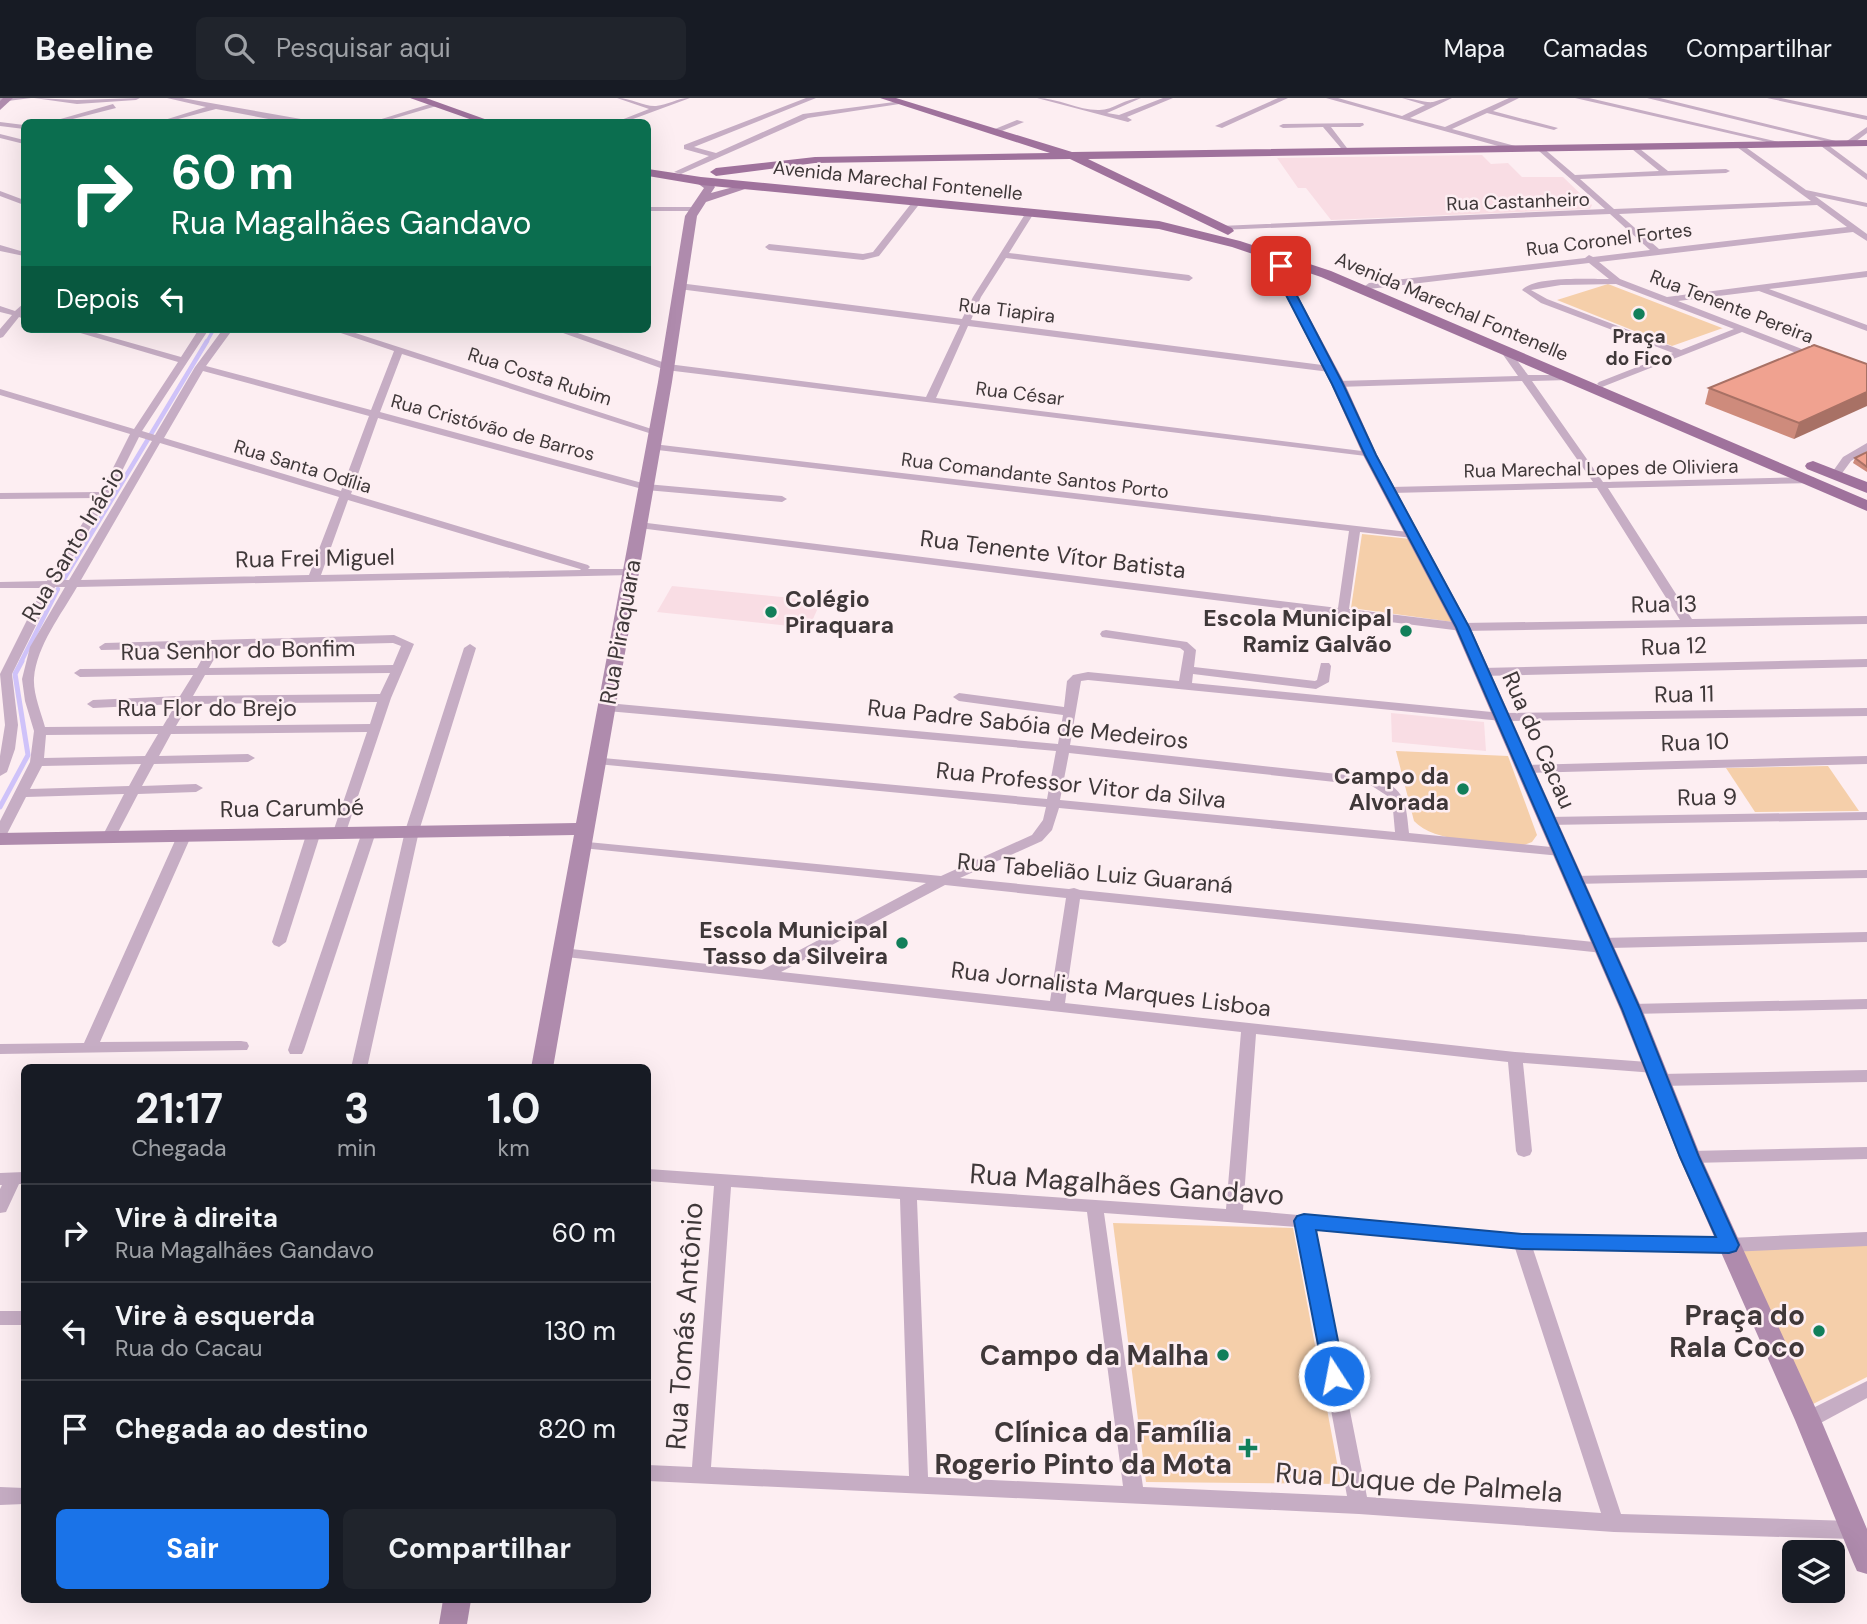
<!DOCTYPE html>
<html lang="pt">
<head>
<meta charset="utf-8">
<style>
	:root { --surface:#171b24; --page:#20242c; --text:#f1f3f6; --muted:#9ea1a6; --line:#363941; --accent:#1a73e8 }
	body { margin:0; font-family:"DM Sans",sans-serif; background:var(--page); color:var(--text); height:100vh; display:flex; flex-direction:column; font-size:26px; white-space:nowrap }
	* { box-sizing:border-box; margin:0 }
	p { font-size:23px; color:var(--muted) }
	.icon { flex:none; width:38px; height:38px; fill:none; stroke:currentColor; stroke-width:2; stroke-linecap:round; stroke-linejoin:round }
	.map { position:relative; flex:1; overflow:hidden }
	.details { position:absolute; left:21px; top:966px; width:630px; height:539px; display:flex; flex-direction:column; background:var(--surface); border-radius:10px; box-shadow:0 7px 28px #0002 }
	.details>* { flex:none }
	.top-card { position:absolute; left:21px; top:21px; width:630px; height:214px; border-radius:10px; box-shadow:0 7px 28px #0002; background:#0b6e4f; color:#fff; overflow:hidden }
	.buttons { position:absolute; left:1782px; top:1442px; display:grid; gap:14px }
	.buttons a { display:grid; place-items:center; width:63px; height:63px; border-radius:10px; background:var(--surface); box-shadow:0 7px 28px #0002; font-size:35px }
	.pin { position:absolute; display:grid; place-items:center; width:60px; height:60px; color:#fff; margin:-30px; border-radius:14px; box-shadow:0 4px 10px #0006 }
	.me { position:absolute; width:77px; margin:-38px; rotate:349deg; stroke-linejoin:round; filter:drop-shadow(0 0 5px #0008) }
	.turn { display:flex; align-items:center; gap:24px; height:147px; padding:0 35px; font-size:32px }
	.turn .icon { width:91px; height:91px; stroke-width:2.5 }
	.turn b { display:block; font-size:49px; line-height:60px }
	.then { display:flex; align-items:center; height:66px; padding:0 35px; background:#0003; gap:14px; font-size:26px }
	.eta { display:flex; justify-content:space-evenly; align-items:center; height:119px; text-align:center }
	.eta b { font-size:42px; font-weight:700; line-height:49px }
	.primary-button { display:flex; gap:14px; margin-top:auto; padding:14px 35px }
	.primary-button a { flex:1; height:80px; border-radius:10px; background:var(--accent); color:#fff; font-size:28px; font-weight:700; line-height:80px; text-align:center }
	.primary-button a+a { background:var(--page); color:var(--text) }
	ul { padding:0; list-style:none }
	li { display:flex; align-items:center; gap:21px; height:98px; padding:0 35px; border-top:2px solid var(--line) }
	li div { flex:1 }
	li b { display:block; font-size:26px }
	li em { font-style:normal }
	header { display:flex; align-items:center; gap:42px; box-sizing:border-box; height:98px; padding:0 35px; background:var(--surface); border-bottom:2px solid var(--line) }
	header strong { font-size:33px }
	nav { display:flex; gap:38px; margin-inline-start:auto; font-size:24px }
	.search { width:490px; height:63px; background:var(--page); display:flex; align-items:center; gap:18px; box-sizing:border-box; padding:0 24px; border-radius:10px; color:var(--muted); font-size:26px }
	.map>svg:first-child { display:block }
	.built { fill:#f9dde4 }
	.green { fill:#f5cfaa }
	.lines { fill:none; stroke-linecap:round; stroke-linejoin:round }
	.stream-far2 { stroke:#cfc2f9; stroke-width:3.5 }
	.stream-far1 { stroke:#cfc2f9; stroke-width:4.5 }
	.stream { stroke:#cfc2f9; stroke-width:5 }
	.street { fill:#c6adc4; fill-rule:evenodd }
	.secondary { fill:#af8bad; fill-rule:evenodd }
	.primary { fill:#9f729c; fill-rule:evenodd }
	.wall { fill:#ce8b7c }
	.shaded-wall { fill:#a87165 }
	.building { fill:#f0a290; stroke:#a87165; stroke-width:2 }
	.route { fill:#1a73e8; stroke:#114b97; stroke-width:2 }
	.poi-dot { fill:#127f5a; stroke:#fdeef2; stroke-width:2.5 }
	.labels { text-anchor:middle; stroke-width:5; stroke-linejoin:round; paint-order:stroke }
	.far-street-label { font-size:19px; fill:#3f3839; stroke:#fdeef2 }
	.far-poi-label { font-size:19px; font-weight:bold; fill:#3f3839; stroke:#fdeef2 }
	.street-label { font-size:23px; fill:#3f3839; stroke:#fdeef2 }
	.poi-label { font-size:23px; font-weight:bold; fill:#3f3839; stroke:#fdeef2; text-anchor:end }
	.near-street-label { font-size:28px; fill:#3f3839; stroke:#fdeef2 }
	.near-poi-label { font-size:28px; font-weight:bold; fill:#3f3839; stroke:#fdeef2; text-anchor:end }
</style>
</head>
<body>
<header>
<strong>Beeline</strong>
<div class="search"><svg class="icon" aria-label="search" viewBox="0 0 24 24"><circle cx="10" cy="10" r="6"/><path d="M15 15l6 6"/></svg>Pesquisar aqui</div>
<nav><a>Mapa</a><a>Camadas</a><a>Compartilhar</a></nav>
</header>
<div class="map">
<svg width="1867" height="1526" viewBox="0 0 1867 1526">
	<rect width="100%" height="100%" fill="#fdeef2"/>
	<g class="built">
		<polygon points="1482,57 1491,66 1508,65 1522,79 1563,79 1592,107 1590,111 1331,122 1306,90 1298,90 1277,60"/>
		<polygon points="672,488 821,503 809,530 657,514"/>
		<polygon points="1391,615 1484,624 1486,653 1392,644"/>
	</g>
	<g class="green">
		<polygon points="1608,186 1722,230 1723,230 1672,248 1557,202"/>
		<polygon points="1362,436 1411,441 1453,524 1351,510"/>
		<path d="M1396,653L1508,658L1537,737L1532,744L1521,748C1491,744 1434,745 1414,723Z"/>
		<polygon points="1828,668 1859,713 1755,714 1726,670"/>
		<polygon points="1113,1125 1293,1130 1341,1386 1146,1384"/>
		<polygon points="1867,1146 1867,1279 1813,1306 1736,1151"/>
	</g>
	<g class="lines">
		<polyline class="stream-far2" points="206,245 214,231"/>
		<g class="stream-far1">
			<polyline points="64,481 207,243"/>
			<polyline points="21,564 58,491"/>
		</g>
		<polyline class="stream" points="0,709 28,657 15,576 22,563"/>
		<g class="street">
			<polygon points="0,0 31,0 0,4"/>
			<polygon points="34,0 77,2 140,0 136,2 77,6"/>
			<polygon points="167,0 182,0 318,24 279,23 216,11 167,24 158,24 206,9"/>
			<path d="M617,0C631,0 645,9 656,8C668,7 677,0 690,0L625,24H616L649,11Z"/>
			<polygon points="806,0 816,0 694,49 716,55 803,16 902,3 906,5 808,20 681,76 674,74 709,58 684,51 684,47"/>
			<path d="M1037,0C1058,0 1078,12 1098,12C1112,13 1125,0 1141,0L1107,15L1119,17L1163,0H1173L1127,19L1132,22L1128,24Z"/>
			<polygon points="1278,0 1288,0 1222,30 1215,28"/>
			<path d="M1326,0H1338L1402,18L1425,7L1402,0C1412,0 1425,5 1433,4C1440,2 1444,0 1452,0L1410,20L1445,29L1509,0H1519L1493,13L1558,30L1554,32L1487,15L1452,31L1519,49V53H1516Z"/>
			<polygon points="1575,0 1589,0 1788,46 1784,48"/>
			<polygon points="1647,0 1660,0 1844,45 1867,29 1867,35 1851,47 1841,47"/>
			<polygon points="1767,0 1781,0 1867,18 1867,22"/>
			<polygon points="433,5 440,7 382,24 372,24"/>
			<polygon points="113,6 116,10 61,24 50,24"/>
			<polygon points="1017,22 1024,24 997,35 990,33"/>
			<polygon points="0,24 24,27 24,31 0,28"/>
			<polygon points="1363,25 1364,27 1360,29 1331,29 1350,54 1346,56 1323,29 1283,30 1279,28 1283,26"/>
			<polygon points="0,36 24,42 24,46 0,40"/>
			<polygon points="1824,44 1867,76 1867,82 1821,48 1820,46"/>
			<path d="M1740,45L1806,92L1867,105V109L1815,98L1867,136V143L1853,134L1599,164L1620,181L1667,199L1867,173V179L1769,191L1867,227V233L1759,193L1678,203L1820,258V262H1814L1742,234L1602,289L1597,286L1599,284L1673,255L1541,205L1522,192C1534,178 1589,181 1609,181L1589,165L1369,191L1365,188L1369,185L1585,160L1589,157L1593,159L1650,152L1610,116L1220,132L1216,130L1220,128L1605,111L1539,53V49H1542L1575,77L1659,73L1632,51V47H1635L1668,73L1726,71L1730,73L1726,75L1580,81L1614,111L1811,103L1737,49L1736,47ZM1817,107L1847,129L1659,151L1619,116ZM1616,186L1734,231L1681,252L1547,201L1531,192L1561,187Z"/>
			<polygon points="0,93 24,102 24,107 0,98"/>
			<polygon points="914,102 921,104 879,158 863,162 769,152 765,149 769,146 863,156 873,154"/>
			<polygon points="648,109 694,109 698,111 694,113 648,113"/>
			<polygon points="1027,113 1034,115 1009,155 1189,177 1193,180 1189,183 1006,160 981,199 971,222 1330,268 1335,271 1330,274 968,228 936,300 1370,354 1374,355 1374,359 666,272 552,231 566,231 668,266 926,299 960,227 679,191 675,188 679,185 962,221 973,199"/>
			<polygon points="0,147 24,154 24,158 0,153"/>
			<polygon points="24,205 24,221 19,219 3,239 0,240 0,231 12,217 0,214 0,208 15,213"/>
			<path d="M67,231H82L181,259L199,231H209L142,333L155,337L195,269L223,231H233L206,268L371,312L394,253L329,231H343L661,334L652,336L402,256L380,314L646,386L782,398L787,401L782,404L646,392L378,320L351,396L588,467L590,469L588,471H631L637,474L631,477L77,489C61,517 37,547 34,580C33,596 41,614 45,629L163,628L176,606L93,610L87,606L93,602L180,598L193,577L80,579L74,575L80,571L197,570L208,550L101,552L99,549L105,545L394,537L414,546L391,600L345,737L340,738L333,734L367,634L171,636L159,658L248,656L255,660L248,664L154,666L142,688L196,686L203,690L196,694L138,696L115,740H105L103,737L124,696L26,699L7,736L0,740V723L30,664L34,633L25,603L22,581L30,549L65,489H55L12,576L18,627L15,651L7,674L0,678V658L5,627L0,576L43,490H0V484L47,483L98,400L0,401V395L101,394L130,336L0,297V291L134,331L178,264ZM203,273L369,318L341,393L164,340ZM139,339L152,343L69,482H59L110,397ZM160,345L339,399L309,477L81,482ZM348,402L580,471L581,472L321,477ZM393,545L401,548L393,567L209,570L221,549ZM390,575L380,596L193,598L205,577ZM377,604L370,626L176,628L189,606ZM158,636L145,658L44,660L46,637ZM141,666L129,688L30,691L42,668Z"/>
			<polygon points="1504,248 1507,249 1528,277 1572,277 1574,279 1569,282 1532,283 1603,384 1813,379 1818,382 1813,385 1608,390 1692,521 1867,518 1867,526 1462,533 639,430 634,427 639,424 1338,510 1349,433 649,351 648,349 653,346 1417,435 1417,439 1413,440 1360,434 1349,511 1462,525 1680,522 1597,390 1391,395 1386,392 1391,389 1593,384 1522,283 1338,289 1333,286 1338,283 1518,278 1499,251"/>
			<polygon points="1867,345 1867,353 1851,363 1840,378 1832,378 1831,376 1843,359"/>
			<path d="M1106,532L1187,544L1196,552L1194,569L1315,583L1317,582L1321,565H1329L1331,568L1329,584L1316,591L1193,576L1192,585L1502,615L1867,610V618L1502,623L1088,582L1081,583L1070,647L1374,680C1406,689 1406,706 1409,735L1561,750L1568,754L1561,758L1059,710L1052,732L1042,743L960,780L1069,791L1074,790L1080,792L1594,844L1601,840L1867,834V844L1610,850L1608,853L1603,855L1080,801L1065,905L1515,954L1661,965L1663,969L1661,973L1655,975L1523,965L1532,1053L1530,1057L1524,1059L1518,1057L1516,1053L1508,964L1256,936L1243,1112L1522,1137L1729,1140L1867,1134V1148L1729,1154L1533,1151L1621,1416L1852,1423L1859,1426L1862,1432L1859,1438L1852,1441L1614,1434L1359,1416L648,1383V1367L692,1369L714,1088L648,1083V1071L1226,1111L1241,934L557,858L555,855L562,850L762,872L926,785L582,750L577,749L575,746L577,743L941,778L1032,737L1043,722L1046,709L597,666L592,665L590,662L592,659L1047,701L1056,653L607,613L601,609L607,605L1058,646L1063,617L959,603L953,599L959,595L1064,609L1067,583L1073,577L1088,574L1179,583L1184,553L1180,550L1102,539L1100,536L1102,533ZM1069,655L1372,688L1389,699L1393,712L1395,734L1060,702ZM945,787L1066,800L1050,903L781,874ZM731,1089L900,1101L909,1378L711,1369ZM917,1102L1087,1114L1123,1388L928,1379ZM1104,1115L1297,1129L1347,1398L1143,1389ZM1314,1131L1515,1150L1601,1415L1367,1399Z"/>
			<polygon points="470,546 476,550 419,733 367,970 351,970 405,733 464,550"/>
			<polygon points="1867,561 1867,569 1482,578 1476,574 1482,570"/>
			<polygon points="1867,658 1867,666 1525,675 1518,671 1525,667"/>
			<polygon points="1867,714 1867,722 1547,727 1540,723 1547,719"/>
			<polygon points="314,730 321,734 286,844 279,849 274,847 272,844 307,734"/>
			<polygon points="369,730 376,734 304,952 302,956 290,956 288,952 362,734"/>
			<polygon points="185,732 192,736 100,944 241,943 247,944 249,948 247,952 0,956 0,946 84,945 178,736"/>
			<polygon points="1867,772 1867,780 1573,786 1566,782 1573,778"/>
			<polygon points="1867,901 1867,911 1631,916 1626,915 1623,911 1626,907 1631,906"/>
			<polygon points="1867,972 1867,984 1660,988 1654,986 1652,982 1654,978 1660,976"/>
			<polygon points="1867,1049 1867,1061 1690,1065 1684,1063 1682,1059 1684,1055 1690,1053"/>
			<polygon points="24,1074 24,1086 19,1086 6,1114 0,1115 0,1091 2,1087 0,1087 0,1075"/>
			<rect x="0" y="1213" width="24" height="14"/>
			<polygon points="1867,1283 1867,1300 1815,1328 1808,1330 1801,1328 1798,1322 1801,1316"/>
			<polygon points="0,1389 24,1390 24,1406 0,1407"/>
		</g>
		<g class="secondary">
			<polygon points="3,0 13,0 0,12 0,3"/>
			<path d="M697,81C704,79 711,83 715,89L711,95L752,84L757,87L706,104L697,118L672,284L553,970H531L574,737L0,747V735L576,725L658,284L685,118L704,90L697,85Z"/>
			<polygon points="1258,151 1266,151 1283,170 1345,286 1377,357 1470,529 1642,911 1701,1059 1821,1322 1867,1431 1867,1476 1857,1473 1853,1464 1795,1322 1679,1059 1620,911 1454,529 1363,357 1331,286 1272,171 1256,153"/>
			<polygon points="443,1502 471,1502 467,1526 439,1526"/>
		</g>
		<g class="primary">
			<polygon points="410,0 426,0 493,24 478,24"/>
			<polygon points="880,0 896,0 1072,54 1867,42 1867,48 1088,61 1232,130 1234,133 1228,137 1070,61 815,65 716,78 710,74 716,70 815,59 1050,55"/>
			<polygon points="648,71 701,79 1159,123 1240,143 1331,173 1867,402 1867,413 1321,179 1232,149 1159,131 701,87 648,78"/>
			<polygon points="1813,363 1867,384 1867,395 1807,371 1805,368 1807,365"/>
		</g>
	</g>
	<g class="wall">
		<polygon points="1867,266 1794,341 1705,306 1709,290"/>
		<polygon points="1867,354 1867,374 1853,365 1855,360"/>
	</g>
	<polygon class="shaded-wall" points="1867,294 1867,308 1794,341 1799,325"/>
	<g class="building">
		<polygon points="1814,247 1867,266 1867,294 1799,325 1709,290"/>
		<polygon points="1867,354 1867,369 1855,360"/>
	</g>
	<polygon class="route" points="1281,165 1286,168 1283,171 1343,286 1376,357 1469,529 1640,911 1699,1059 1739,1147 1736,1153 1729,1155 1522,1151 1316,1132 1345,1278 1342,1284 1334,1287 1327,1284 1324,1278 1294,1123 1297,1118 1304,1116 1522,1136 1716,1139 1680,1059 1622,911 1456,529 1365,357 1332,286 1272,170"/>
	<g class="poi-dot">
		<circle cx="1639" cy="216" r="7"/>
		<circle cx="771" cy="514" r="7"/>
		<circle cx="1406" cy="533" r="7"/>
		<circle cx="1463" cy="691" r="7"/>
		<circle cx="902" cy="845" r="7"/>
		<circle cx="1819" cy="1233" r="7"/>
		<circle cx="1223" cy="1257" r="7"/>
		<path d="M1244.5 1339.5h7v7h7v7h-7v7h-7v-7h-7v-7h7z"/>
	</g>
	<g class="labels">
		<g class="far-street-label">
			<text transform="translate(898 82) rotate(6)" y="7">Avenida Marechal Fontenelle</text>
			<text transform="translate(1518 103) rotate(-2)" y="7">Rua Castanheiro</text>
			<text transform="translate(1609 141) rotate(-7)" y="7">Rua Coronel Fortes</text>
			<text transform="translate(1452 208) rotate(23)" y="7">Avenida Marechal Fontenelle</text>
			<text transform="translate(1732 208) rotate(21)" y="7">Rua Tenente Pereira</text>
			<text transform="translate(1007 212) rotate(7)" y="7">Rua Tiapira</text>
			<text transform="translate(540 278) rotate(18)" y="7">Rua Costa Rubim</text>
			<text transform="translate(1020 295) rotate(7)" y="7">Rua César</text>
			<text transform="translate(493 329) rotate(15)" y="7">Rua Cristóvão de Barros</text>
			<text transform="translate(303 368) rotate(17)" y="7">Rua Santa Odília</text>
			<text transform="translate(1601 370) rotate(-1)" y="7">Rua Marechal Lopes de Oliviera</text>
			<text transform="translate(1035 377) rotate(7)" y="7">Rua Comandante Santos Porto</text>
		</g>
		<g class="far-poi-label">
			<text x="1639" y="245">Praça<tspan x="1639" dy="22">do Fico</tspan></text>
		</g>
		<g class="street-label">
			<text transform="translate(73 446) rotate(-59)" y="8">Rua Santo Inácio</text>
			<text transform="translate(1053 456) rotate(7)" y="8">Rua Tenente Vítor Batista</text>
			<text transform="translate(315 460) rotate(-1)" y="8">Rua Frei Miguel</text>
			<text transform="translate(1664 506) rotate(-1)" y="8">Rua 13</text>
			<text transform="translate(620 534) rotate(-80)" y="8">Rua Piraquara</text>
			<text transform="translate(1674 548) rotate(-2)" y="8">Rua 12</text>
			<text transform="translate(238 552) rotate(-1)" y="8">Rua Senhor do Bonfim</text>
			<text transform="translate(1684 596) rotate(-1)" y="8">Rua 11</text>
			<text x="207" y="618">Rua Flor do Brejo</text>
			<text transform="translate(1028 626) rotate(6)" y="8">Rua Padre Sabóia de Medeiros</text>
			<text transform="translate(1539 642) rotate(66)" y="8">Rua do Cacau</text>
			<text transform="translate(1695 644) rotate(-2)" y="8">Rua 10</text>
			<text transform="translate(1081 687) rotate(6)" y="8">Rua Professor Vitor da Silva</text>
			<text transform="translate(1707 699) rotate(-1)" y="8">Rua 9</text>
			<text transform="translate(292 710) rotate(-1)" y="8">Rua Carumbé</text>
			<text transform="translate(1095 775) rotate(5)" y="8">Rua Tabelião Luiz Guaraná</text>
			<text transform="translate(1111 891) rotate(7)" y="8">Rua Jornalista Marques Lisboa</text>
		</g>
		<g class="poi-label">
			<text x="785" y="509" text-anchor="start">Colégio<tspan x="785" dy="26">Piraquara</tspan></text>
			<text x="1392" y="528">Escola Municipal<tspan x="1392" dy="26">Ramiz Galvão</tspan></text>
			<text x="1449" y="686">Campo da<tspan x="1449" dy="26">Alvorada</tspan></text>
			<text x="888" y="840">Escola Municipal<tspan x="888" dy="26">Tasso da Silveira</tspan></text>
		</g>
		<g class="near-street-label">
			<text transform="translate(1127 1086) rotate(4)" y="10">Rua Magalhães Gandavo</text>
			<text transform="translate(684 1228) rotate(-86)" y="10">Rua Tomás Antônio</text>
			<text transform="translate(1419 1384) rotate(4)" y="10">Rua Duque de Palmela</text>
		</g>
		<g class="near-poi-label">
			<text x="1805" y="1227">Praça do<tspan x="1805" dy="32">Rala Coco</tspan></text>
			<text x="1209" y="1267">Campo da Malha</text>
			<text x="1232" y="1344">Clínica da Família<tspan x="1232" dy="32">Rogerio Pinto da Mota</tspan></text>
		</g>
	</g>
</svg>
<div class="buttons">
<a><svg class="icon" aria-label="layers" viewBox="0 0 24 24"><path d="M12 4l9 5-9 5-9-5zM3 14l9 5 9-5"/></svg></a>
</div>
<div class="pin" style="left:1281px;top:168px;background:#d93025"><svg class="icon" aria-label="arrive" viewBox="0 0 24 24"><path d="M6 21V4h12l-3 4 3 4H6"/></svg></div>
<svg class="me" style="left:1334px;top:1278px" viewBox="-20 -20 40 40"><circle r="17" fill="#1a73e8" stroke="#fff" stroke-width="3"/><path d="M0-11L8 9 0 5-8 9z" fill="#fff"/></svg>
<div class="top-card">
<div class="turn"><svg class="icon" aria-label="right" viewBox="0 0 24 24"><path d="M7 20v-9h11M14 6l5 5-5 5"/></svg><div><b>60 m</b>Rua Magalhães Gandavo</div></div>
<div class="then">Depois<svg class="icon" aria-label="left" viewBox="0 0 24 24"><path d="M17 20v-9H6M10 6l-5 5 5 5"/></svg></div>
</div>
<section class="details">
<div class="eta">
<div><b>21:17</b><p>Chegada</p></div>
<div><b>3</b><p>min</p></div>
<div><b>1.0</b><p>km</p></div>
</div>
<ul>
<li><svg class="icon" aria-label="right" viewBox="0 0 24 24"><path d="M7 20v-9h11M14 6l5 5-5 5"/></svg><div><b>Vire à direita</b><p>Rua Magalhães Gandavo</p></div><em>60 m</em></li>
<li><svg class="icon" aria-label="left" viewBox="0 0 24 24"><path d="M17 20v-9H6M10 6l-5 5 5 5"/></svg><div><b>Vire à esquerda</b><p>Rua do Cacau</p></div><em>130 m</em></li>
<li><svg class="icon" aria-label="arrive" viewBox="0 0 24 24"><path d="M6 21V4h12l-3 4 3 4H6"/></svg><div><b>Chegada ao destino</b></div><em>820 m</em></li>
</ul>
<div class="primary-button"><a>Sair</a><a>Compartilhar</a></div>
</section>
</div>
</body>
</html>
